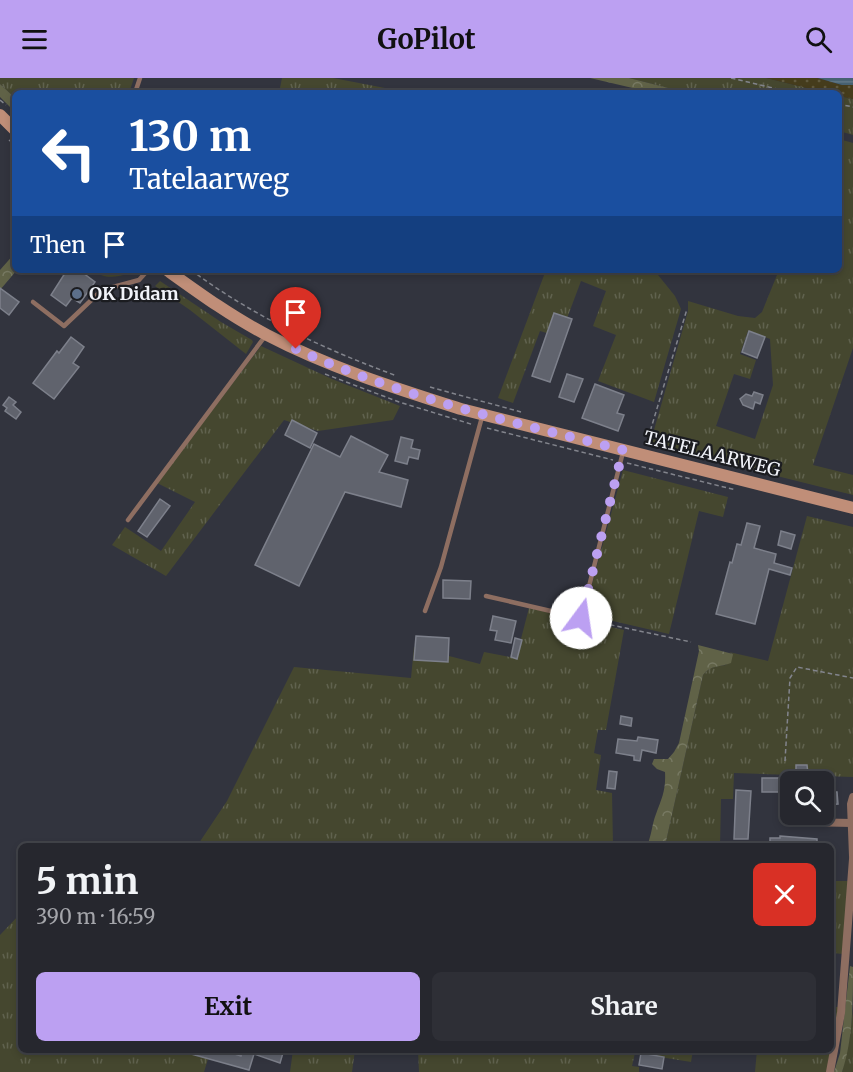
<!DOCTYPE html>
<html lang="en">
<head>
<meta charset="utf-8">
<style>
	:root { --surface:#26272e; --page:#2e2f36; --text:#f1f3f6; --muted:#a4a5aa; --line:#42444a; --accent:#bca0f2 }
	body { margin:0; font-family:Merriweather,serif; background:var(--page); color:var(--text); height:100vh; display:flex; flex-direction:column; font-size:22px; white-space:nowrap }
	* { box-sizing:border-box; margin:0 }
	p { font-size:20px; color:var(--muted) }
	.icon { flex:none; width:33px; height:33px; fill:none; stroke:currentColor; stroke-width:2; stroke-linecap:round; stroke-linejoin:round }
	.map { position:relative; flex:1; overflow:hidden }
	.sheet { position:absolute; left:18px; top:765px; width:816px; height:210px; display:flex; flex-direction:column; background:var(--surface); border-radius:9px; box-shadow:0 3px 9px #0003,0 0 0 2px var(--line) }
	.sheet>* { flex:none }
	.top-card { position:absolute; left:12px; top:12px; width:830px; height:183px; border-radius:9px; box-shadow:0 3px 9px #0003,0 0 0 2px var(--line); background:#1a4fa0; color:#fff; overflow:hidden }
	.controls { position:absolute; left:780px; top:693px; display:grid; gap:12px }
	.controls a { display:grid; place-items:center; width:54px; height:54px; border-radius:9px; background:var(--surface); box-shadow:0 3px 9px #0003,0 0 0 2px var(--line); font-size:30px }
	.pin { position:absolute; display:grid; place-items:center; width:51px; height:51px; color:#fff; margin:-62px -26px; border-radius:50% 50% 50% 0; rotate:-45deg; box-shadow:0 0 6px #0007 }
	.pin .icon { rotate:45deg }
	.me { position:absolute; width:66px; margin:-33px; rotate:14deg; stroke-linejoin:round; filter:drop-shadow(0 0 4px #0008) }
	.turn { display:flex; align-items:center; gap:21px; height:126px; padding:0 18px; font-size:27px }
	.turn .icon { width:78px; height:78px; stroke-width:2.5 }
	.turn b { display:block; font-size:42px; line-height:51px }
	.then { display:flex; align-items:center; height:57px; padding:0 18px; background:#0003; gap:12px; font-size:22px }
	.round { display:grid; place-items:center; flex:none; width:63px; height:63px; border-radius:9px; background:var(--page) }
	.head { display:flex; align-items:center; justify-content:space-between; height:102px; padding:0 18px }
	h1 { font-size:36px; font-weight:700; line-height:45px }
	.action { display:flex; gap:12px; margin-top:auto; padding:12px 18px }
	.action a { flex:1; height:69px; border-radius:9px; background:var(--accent); color:#111; font-size:24px; font-weight:700; line-height:69px; text-align:center }
	.action a+a { background:var(--page); color:var(--text) }
	header { display:flex; justify-content:space-between; align-items:center; height:78px; padding:0 18px; background:var(--accent); color:#111; font-size:27px; font-weight:700 }
	.map>svg:first-child { display:block }
	.grass { fill:url(#grass-tufts); fill-rule:evenodd }
	.forest { fill:url(#forest-crowns) }
	.sand { fill:url(#sand-dots) }
	.water { fill:url(#water-rules) }
	.building { fill:#60636d; stroke:#7d808b; stroke-width:1.5 }
	.lines { fill:none; stroke-linecap:round; stroke-linejoin:round }
	.path { stroke:#82848c; stroke-width:1.5; stroke-dasharray:4.5 3; stroke-linecap:butt }
	.service { stroke:#8e6e61; stroke-width:4.5 }
	.minor { stroke:#8e6e61; stroke-width:8 }
	.secondary { stroke:#c08e78; stroke-width:12 }
	.route { stroke:#bca0f2; stroke-width:10; stroke-dasharray:0 18 }
	.service-dot { fill:#5c6f8a; stroke:#1b1c20; stroke-width:2 }
	.labels { text-anchor:middle; stroke-width:4.5; stroke-linejoin:round; paint-order:stroke }
	.poi-label { font-size:18px; font-weight:bold; fill:#f1f3f9; stroke:#1b1c20; text-anchor:start }
	.street-label { font-size:18px; fill:#f1f3f9; stroke:#1b1c20 }
</style>
</head>
<body>
<header><svg class="icon" aria-label="menu" viewBox="0 0 24 24"><path d="M4 6h16M4 12h16M4 18h16"/></svg>GoPilot<svg class="icon" aria-label="search" viewBox="0 0 24 24"><circle cx="10" cy="10" r="6"/><path d="M15 15l6 6"/></svg></header>
<div class="map">
<svg width="853" height="994" viewBox="0 0 853 994">
	<defs>
		<pattern id="grass-tufts" width="24" height="20" patternUnits="userSpaceOnUse" patternTransform="scale(1.5)"><rect width="24" height="20" fill="#45472f"/><path d="M3 7l-1-3M5 7V3M7 7l1-3M15 17l-1-3M17 17v-4M19 17l1-3" fill="none" stroke="#60624e"/></pattern>
		<pattern id="forest-crowns" width="20" height="18" patternUnits="userSpaceOnUse" patternTransform="scale(1.5)"><rect width="20" height="18" fill="#606247"/><path d="M2 6a3 3 0 1 1 6 0M12 15a3 3 0 1 1 6 0" fill="none" stroke="#777962"/></pattern>
		<pattern id="sand-dots" width="8" height="8" patternUnits="userSpaceOnUse" patternTransform="scale(1.5)"><rect width="8" height="8" fill="#453c1c"/><path d="M2 2h.1M6 6h.1" fill="none" stroke="#60593e" stroke-width="1.8" stroke-linecap="round"/></pattern>
		<pattern id="water-rules" width="6" height="5" patternUnits="userSpaceOnUse" patternTransform="scale(1.5)"><rect width="6" height="5" fill="#466171"/><path d="M0 2.5h6" fill="none" stroke="#617886"/></pattern>
	</defs>
	<rect width="100%" height="100%" fill="#32343e"/>
	<g class="grass">
		<polygon points="0,0 134,0 129,15 15,15 15,20 0,6"/>
		<polygon points="282,0 333,0 411,15 279,15"/>
		<polygon points="629,0 766,0 827,15 688,15"/>
		<polygon points="839,18 853,21 853,57 839,53"/>
		<path d="M839,61L853,65V270L813,387L853,397V417L650,366L688,233V223L738,238L755,240L762,234L779,192H838ZM748,253L770,261L773,307L755,361L716,348L734,296L750,301L756,282L740,276Z"/>
		<path d="M92,192H133L131,195C115,199 106,202 92,192Z"/>
		<polygon points="546,192 654,192 675,218 681,231 654,324 598,303 616,257 593,248 606,213 581,203 560,259 540,253 513,325 498,320"/>
		<polygon points="160,203 221,244 252,262 253,264 246,276 190,232 155,208"/>
		<polygon points="261,268 332,301 400,328 393,342 318,353 284,342 166,498 112,467 125,449 161,473 195,424 157,405"/>
		<polygon points="623,392 728,419 723,439 699,433 669,556 587,537 585,532"/>
		<path d="M807,438L853,449V699L734,695L733,721H721L720,768H665L703,597C709,589 716,588 726,587L733,576L729,574L768,583Z"/>
		<polygon points="529,530 624,552 606,652 598,652 594,675 601,677 596,712 612,715 613,768 197,768 227,723 294,589 411,600 414,569 480,586 484,574 516,580"/>
		<polygon points="831,803 850,803 844,876 831,875"/>
		<polygon points="21,835 21,972 181,972 208,981 204,994 0,994 0,857"/>
		<polygon points="831,929 839,929 834,967 827,994 755,994 757,972 831,972"/>
		<polygon points="853,932 853,994 842,994 849,963"/>
		<polygon points="293,972 355,972 352,994 290,994"/>
		<polygon points="418,972 693,972 691,984 635,975 632,988 639,989 639,994 419,994"/>
	</g>
	<g class="forest">
		<polygon points="590,0 629,0 688,15 654,15"/>
		<polygon points="0,6 15,20 15,34 0,19"/>
		<polygon points="15,175 15,192 17,192 0,212 0,192"/>
		<path d="M698,567L733,576L731,585C721,589 710,587 703,597L665,768H647C652,756 652,746 656,736C662,720 666,712 665,694L657,691L652,686L654,681H668L674,674L679,665L699,573Z"/>
		<path d="M850,888L853,889C853,924 853,961 842,994H834L840,975Z"/>
	</g>
	<polygon class="sand" points="766,0 817,0 842,7 853,7 853,21 839,18 838,15 827,15"/>
	<polygon class="water" points="818,0 853,0 853,7 842,7"/>
	<g class="building">
		<polygon points="67,192 79,192 95,204 80,225 72,220 66,228 51,217"/>
		<polygon points="0,210 19,224 9,237 0,230"/>
		<polygon points="554,235 572,241 550,304 532,298"/>
		<polygon points="749,253 765,259 757,280 742,274"/>
		<polygon points="71,259 84,269 73,285 79,289 54,321 33,305 57,273 59,275"/>
		<polygon points="567,296 583,301 574,324 559,319"/>
		<polygon points="595,306 624,317 617,335 624,337 618,353 582,340"/>
		<polygon points="754,314 763,317 760,326 755,324 753,331 743,327 740,321 746,316 752,318"/>
		<polygon points="9,319 16,324 13,327 21,334 16,341 5,333 7,330 3,327"/>
		<polygon points="292,342 317,355 310,370 285,357"/>
		<polygon points="351,358 388,377 379,394 408,402 401,429 345,414 299,508 255,487 314,366 340,379"/>
		<polygon points="401,359 413,362 411,370 420,372 418,381 409,379 407,386 395,383"/>
		<polygon points="160,421 170,428 147,459 138,453"/>
		<polygon points="747,445 760,448 754,470 776,476 774,485 792,490 790,497 769,491 755,546 716,536 730,484 732,485 737,466 741,467"/>
		<polygon points="781,453 795,457 791,471 778,467"/>
		<polygon points="443,502 471,503 470,521 443,520"/>
		<polygon points="493,538 516,543 511,565 495,562 497,553 490,552"/>
		<polygon points="416,558 449,560 448,584 414,582"/>
		<polygon points="515,560 522,562 517,581 511,579"/>
		<polygon points="621,638 632,640 631,648 620,646"/>
		<polygon points="638,659 658,662 656,675 642,672 640,683 634,682 634,678 616,675 618,661 637,663"/>
		<polygon points="796,687 807,687 809,704 796,704"/>
		<polygon points="609,693 617,694 615,711 607,710"/>
		<polygon points="762,700 789,700 790,714 762,714"/>
		<polygon points="736,712 751,713 748,761 734,761"/>
		<polygon points="824,714 837,714 838,726 824,727"/>
		<polygon points="780,758 817,761 817,768 770,768 770,760 780,760"/>
		<polygon points="185,972 222,972 241,978 243,972 276,972 283,975 280,985 254,976 249,992 184,974"/>
		<polygon points="641,975 664,979 662,991 639,987"/>
	</g>
	<g class="lines">
		<g class="path">
			<polyline points="731,0 794,15"/>
			<polyline points="0,22 6,27"/>
			<polyline points="838,26 853,29"/>
			<polyline points="9,62 15,67"/>
			<path d="M191,192C254,239 324,271 397,298"/>
			<polyline points="325,296 399,324 474,347"/>
			<polyline points="430,309 521,334"/>
			<polyline points="487,350 613,382"/>
			<polyline points="646,367 687,231"/>
			<polyline points="627,385 736,412"/>
			<polyline points="588,542 691,564"/>
			<polyline points="785,683 790,600 797,589 853,600"/>
		</g>
		<g class="service">
			<polyline points="135,15 140,0"/>
			<polyline points="33,224 64,248 102,212 139,202 148,192"/>
			<polyline points="128,442 266,257"/>
			<polyline points="486,518 581,540 623,374"/>
			<polyline points="425,533 441,489 482,339"/>
		</g>
		<g class="minor">
			<polyline points="853,719 851,726 853,778"/>
			<polyline points="802,744 852,745"/>
			<polyline points="830,994 841,935 853,781"/>
		</g>
		<g class="secondary">
			<polyline points="0,37 15,52"/>
			<path d="M167,192C199,215 232,239 267,257C328,289 395,310 461,331L853,430"/>
		</g>
	</g>
	<g class="lines">
		<path class="route" d="M296,271C400,319 512,344 623,372L581,540"/>
	</g>
	<circle class="service-dot" cx="77" cy="216" r="6"/>
	<g class="labels">
		<g class="poi-label">
			<text x="89" y="222">OK Didam</text>
		</g>
		<g class="street-label">
			<text transform="translate(712 376) rotate(14)" y="6">TATELAARWEG</text>
		</g>
	</g>
</svg>
<div class="controls">
<a><svg class="icon" aria-label="search" viewBox="0 0 24 24"><circle cx="10" cy="10" r="6"/><path d="M15 15l6 6"/></svg></a>
</div>
<div class="pin" style="left:296px;top:271px;background:#d93025"><svg class="icon" aria-label="arrive" viewBox="0 0 24 24"><path d="M6 21V4h12l-3 4 3 4H6"/></svg></div>
<svg class="me" style="left:581px;top:540px" viewBox="-20 -20 40 40"><circle r="19" fill="#fff"/><path d="M0-13L10 11 0 6-10 11z" fill="#bca0f2"/></svg>
<div class="top-card">
<div class="turn"><svg class="icon" aria-label="left" viewBox="0 0 24 24"><path d="M17 20v-9H6M10 6l-5 5 5 5"/></svg><div><b>130 m</b>Tatelaarweg</div></div>
<div class="then">Then<svg class="icon" aria-label="arrive" viewBox="0 0 24 24"><path d="M6 21V4h12l-3 4 3 4H6"/></svg></div>
</div>
<section class="sheet">
<div class="head"><div><h1>5 min</h1><p>390 m · 16:59</p></div><a class="round" style="background:#d93025;color:#fff"><svg class="icon" aria-label="close" viewBox="0 0 24 24"><path d="M6 6l12 12M18 6L6 18"/></svg></a></div>
<div class="action"><a>Exit</a><a>Share</a></div>
</section>
</div>
</body>
</html>
